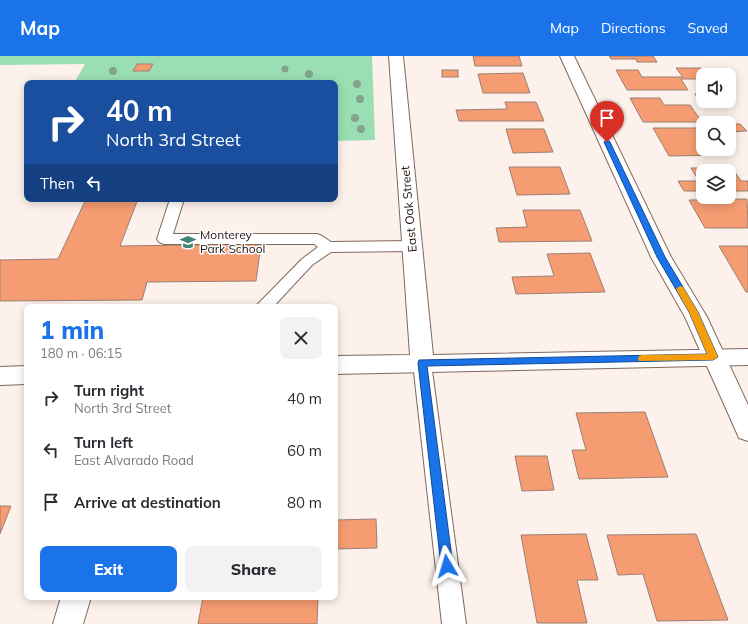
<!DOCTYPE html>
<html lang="en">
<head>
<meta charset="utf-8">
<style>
	:root { --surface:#fff; --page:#f2f2f3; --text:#2b2b33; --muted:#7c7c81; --accent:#1a73e8 }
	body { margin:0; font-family:Mulish,sans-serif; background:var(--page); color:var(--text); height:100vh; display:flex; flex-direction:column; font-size:15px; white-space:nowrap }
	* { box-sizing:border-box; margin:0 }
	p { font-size:13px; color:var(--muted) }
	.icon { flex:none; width:22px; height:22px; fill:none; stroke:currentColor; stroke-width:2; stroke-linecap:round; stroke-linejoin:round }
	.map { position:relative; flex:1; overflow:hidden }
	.drawer { position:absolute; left:24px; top:248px; width:314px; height:296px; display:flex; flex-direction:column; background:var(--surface); border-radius:8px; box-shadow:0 2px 10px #0003 }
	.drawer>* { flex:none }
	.hud { position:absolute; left:24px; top:24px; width:314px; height:122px; border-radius:8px; box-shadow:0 2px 10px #0003; background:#1a4fa0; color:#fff; overflow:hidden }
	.buttons { position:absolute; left:696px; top:12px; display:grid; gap:8px }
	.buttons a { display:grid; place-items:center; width:40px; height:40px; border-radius:8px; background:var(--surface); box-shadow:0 2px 10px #0003; font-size:20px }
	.pin { position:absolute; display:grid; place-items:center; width:34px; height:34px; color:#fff; margin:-41px -17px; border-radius:50% 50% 50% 0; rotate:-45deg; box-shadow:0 0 4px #0007 }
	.pin .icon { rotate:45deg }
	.me { position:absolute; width:44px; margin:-22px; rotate:353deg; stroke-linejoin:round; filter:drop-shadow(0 0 3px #0008) }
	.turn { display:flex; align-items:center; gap:14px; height:84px; padding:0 16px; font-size:18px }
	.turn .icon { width:52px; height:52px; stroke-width:2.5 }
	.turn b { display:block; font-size:28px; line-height:34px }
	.then { display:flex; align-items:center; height:38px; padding:0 16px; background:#0003; gap:8px; font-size:15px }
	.round { display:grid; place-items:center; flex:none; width:42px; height:42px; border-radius:8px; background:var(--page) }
	.headline { display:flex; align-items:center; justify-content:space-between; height:68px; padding:0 16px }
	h1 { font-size:24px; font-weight:800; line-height:30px; color:var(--accent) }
	.button { display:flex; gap:8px; margin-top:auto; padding:8px 16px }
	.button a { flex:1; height:46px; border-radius:8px; background:var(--accent); color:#fff; font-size:16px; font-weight:800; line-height:46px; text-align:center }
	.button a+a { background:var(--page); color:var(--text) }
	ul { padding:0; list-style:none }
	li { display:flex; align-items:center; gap:12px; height:52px; padding:0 16px }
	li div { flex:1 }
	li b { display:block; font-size:15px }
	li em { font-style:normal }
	header { display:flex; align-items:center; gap:24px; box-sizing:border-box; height:56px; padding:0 20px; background:var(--accent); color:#fff }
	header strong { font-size:19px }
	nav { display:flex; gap:22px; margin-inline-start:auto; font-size:14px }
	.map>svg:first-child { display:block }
	.green { fill:#9adeb3 }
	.building { fill:#f59c72; stroke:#9a8074 }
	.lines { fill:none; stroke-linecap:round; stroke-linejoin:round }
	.lane-casing { stroke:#81685c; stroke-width:2 }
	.street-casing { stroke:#81685c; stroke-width:2 }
	.secondary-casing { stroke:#81685c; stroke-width:2 }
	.lane { fill:#fff; fill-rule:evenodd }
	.street { fill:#fff; fill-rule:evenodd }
	.secondary { fill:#fff; fill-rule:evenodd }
	.tree { fill:#82a38c }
	.route { fill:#1a73e8; stroke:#114b97 }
	.slow { fill:#f59e0b }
	.labels { text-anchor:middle; stroke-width:3; stroke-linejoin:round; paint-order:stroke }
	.street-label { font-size:12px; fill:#201612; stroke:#fff }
	.poi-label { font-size:12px; fill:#201612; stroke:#fff; text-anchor:start }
</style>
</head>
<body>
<header>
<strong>Map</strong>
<nav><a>Map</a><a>Directions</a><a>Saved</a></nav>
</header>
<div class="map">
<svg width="748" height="568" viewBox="0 0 748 568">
	<rect width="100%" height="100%" fill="#fcf1eb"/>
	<polygon class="green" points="0,0 372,0 375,84 335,85 335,27 74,27 85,8 0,9"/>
	<g class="building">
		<polygon points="473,0 519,0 522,10 475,10"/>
		<polygon points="609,0 653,0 657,6 637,6 636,3 611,3"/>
		<polygon points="137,8 153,8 149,15 133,15"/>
		<polygon points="676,12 701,12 707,19 703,19 703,23 681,23 688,34 627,34 616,14 638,14 642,21 683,21"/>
		<rect x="442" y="14" width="16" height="7"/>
		<polygon points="523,17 530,37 483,37 478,18"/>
		<polygon points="703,37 703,45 725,45 727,47 702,48 695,38"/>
		<polygon points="630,42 660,42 664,49 690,49 702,66 643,66"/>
		<polygon points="505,46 536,46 544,65 459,65 456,54 507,53"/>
		<polygon points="729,68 740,68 747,75 729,76"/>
		<polygon points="653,72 700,72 703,77 703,93 726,93 730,99 669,100"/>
		<polygon points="506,73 544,73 553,96 513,97"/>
		<polygon points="509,111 560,111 570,138 517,139"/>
		<polygon points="691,112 732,112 741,125 748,125 748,135 729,135 729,115 703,115 703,135 684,135 678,125 699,125"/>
		<polygon points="86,143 138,143 120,190 261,188 256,225 147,226 142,244 0,245 0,204 58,203"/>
		<polygon points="243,143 304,143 304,144 243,145"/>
		<polygon points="747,143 748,172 705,172 689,144"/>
		<polygon points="523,154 580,154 592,185 499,186 496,172 527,171"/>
		<polygon points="719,190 748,190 748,236 746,236"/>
		<polygon points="590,197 605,236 516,238 512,221 554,220 547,198"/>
		<polygon points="645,356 668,421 579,423 572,394 586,394 576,357"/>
		<polygon points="515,400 547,400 554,434 522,435"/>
		<polygon points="0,450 11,450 0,478"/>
		<polygon points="376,463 377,492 335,493 335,464"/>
		<polygon points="586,478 598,524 577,524 587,567 537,567 521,479"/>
		<polygon points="696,478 728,564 657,565 643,518 618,519 607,479"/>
		<polygon points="203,541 318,541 317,568 198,568"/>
	</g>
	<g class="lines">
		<defs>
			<g id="lane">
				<polygon points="170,143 184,143 173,178 317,178 322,180 331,186 412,185 417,187 419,190 417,193 412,195 331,196 312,209 273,251 255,251 302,203 318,191 314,188 164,188 159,186 157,183"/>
				<polygon points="422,300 428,302 431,307 466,568 442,568 413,307 416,302"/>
			</g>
			<g id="street">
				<polygon points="560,0 574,0 671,201 707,261 748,349 748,385 739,382 736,375 685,261 651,201"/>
				<polygon points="61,541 91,541 83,568 53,568"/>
			</g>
			<g id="secondary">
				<polygon points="389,0 403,0 433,299 748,293 748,309 335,318 335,300 410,299"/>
				<polygon points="27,310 27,328 0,329 0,311"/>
			</g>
		</defs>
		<use href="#lane" class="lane-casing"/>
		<use href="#street" class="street-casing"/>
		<use href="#secondary" class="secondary-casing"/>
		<use href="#lane" class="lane"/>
		<use href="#street" class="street"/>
		<use href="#secondary" class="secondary"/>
	</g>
	<g class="tree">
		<circle cx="285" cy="13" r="3.5"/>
		<circle cx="113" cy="15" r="4"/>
		<circle cx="309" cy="18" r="4"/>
		<circle cx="357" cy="28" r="4"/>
		<circle cx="360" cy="43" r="4"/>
		<circle cx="355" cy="62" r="4"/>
		<circle cx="361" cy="73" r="4"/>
	</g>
	<polygon class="route" points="607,84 610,86 665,201 698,256 718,301 713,304 427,310 453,510 452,514 447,516 443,514 441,510 418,307 419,304 707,298 689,256 657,201 604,86"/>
	<polygon class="slow" points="680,230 683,231 698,256 718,301 713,304 639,305 638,303 639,300 642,299 707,298 689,256 676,233"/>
	<defs>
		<symbol id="school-bare" viewBox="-9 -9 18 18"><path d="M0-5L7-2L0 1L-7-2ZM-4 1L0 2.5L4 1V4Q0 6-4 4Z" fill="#3f8478" stroke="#fff" stroke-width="2.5" paint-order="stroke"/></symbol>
	</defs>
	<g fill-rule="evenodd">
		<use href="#school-bare" x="177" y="175" width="22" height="22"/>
	</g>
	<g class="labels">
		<g class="street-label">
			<text transform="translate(409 153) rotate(-95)" y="4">East Oak Street</text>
		</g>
		<g class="poi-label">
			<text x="200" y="183">Monterey<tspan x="200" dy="14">Park School</tspan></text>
		</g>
	</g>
</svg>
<div class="buttons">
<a><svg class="icon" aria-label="sound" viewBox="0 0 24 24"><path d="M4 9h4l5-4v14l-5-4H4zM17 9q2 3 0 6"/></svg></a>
<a><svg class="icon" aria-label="search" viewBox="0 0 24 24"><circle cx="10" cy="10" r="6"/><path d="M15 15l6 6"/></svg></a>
<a><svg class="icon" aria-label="layers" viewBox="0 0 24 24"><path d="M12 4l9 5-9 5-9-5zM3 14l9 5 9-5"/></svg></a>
</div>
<div class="pin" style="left:607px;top:86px;background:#d93025"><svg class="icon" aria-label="arrive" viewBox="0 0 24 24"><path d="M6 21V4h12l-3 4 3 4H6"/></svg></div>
<svg class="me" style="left:447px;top:510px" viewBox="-20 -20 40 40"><path d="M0-17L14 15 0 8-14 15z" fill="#1a73e8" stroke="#fff" stroke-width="4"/></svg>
<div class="hud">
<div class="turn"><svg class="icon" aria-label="right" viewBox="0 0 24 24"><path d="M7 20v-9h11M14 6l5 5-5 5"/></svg><div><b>40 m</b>North 3rd Street</div></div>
<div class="then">Then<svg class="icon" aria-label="left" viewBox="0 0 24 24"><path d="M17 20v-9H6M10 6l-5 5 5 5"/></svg></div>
</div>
<section class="drawer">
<div class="headline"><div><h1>1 min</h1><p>180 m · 06:15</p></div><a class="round"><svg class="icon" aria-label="close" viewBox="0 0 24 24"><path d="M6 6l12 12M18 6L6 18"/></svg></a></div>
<ul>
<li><svg class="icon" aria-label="right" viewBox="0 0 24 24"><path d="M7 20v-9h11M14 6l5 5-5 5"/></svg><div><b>Turn right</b><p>North 3rd Street</p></div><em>40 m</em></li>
<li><svg class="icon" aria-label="left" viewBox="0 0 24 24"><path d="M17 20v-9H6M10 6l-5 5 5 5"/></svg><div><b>Turn left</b><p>East Alvarado Road</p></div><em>60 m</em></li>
<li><svg class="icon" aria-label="arrive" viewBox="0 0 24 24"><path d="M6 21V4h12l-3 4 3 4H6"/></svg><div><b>Arrive at destination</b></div><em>80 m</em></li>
</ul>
<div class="button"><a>Exit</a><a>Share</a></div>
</section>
</div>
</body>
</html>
